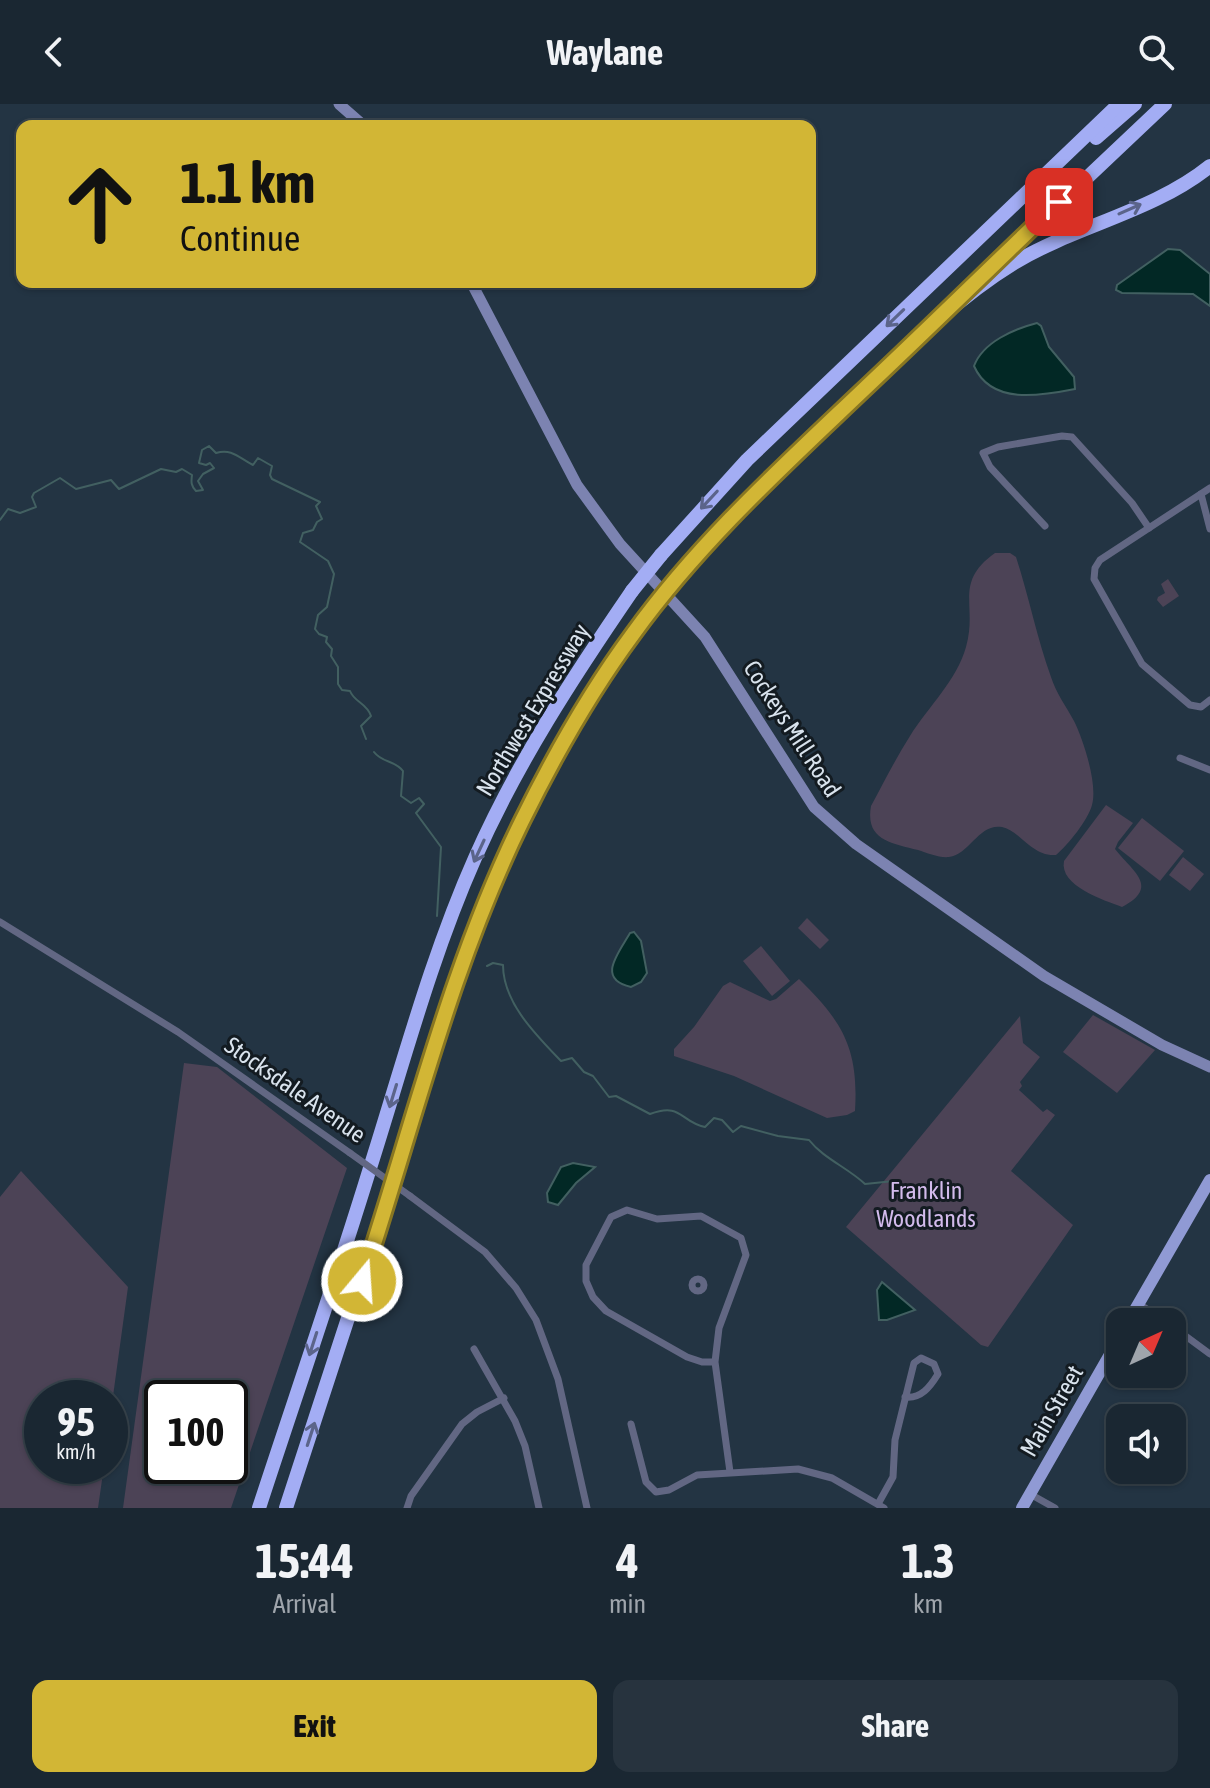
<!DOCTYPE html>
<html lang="en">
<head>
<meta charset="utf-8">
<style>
	:root { --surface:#1a2732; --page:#27333e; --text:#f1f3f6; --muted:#9fa5ac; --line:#38444d; --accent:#d2b635 }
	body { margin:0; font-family:"Asap Condensed",sans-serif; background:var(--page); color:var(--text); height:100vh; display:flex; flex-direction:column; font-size:30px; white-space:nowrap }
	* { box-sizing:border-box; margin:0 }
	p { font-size:26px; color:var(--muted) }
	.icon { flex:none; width:44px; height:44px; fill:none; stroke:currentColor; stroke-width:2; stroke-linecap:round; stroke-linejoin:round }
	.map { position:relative; height:1404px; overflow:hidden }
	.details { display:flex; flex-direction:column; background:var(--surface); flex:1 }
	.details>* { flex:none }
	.banner { position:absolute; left:16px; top:16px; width:800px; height:168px; border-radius:16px; box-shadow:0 2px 6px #0004,0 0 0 2px var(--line); background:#d2b635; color:#111; overflow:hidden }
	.needle { width:52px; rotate:44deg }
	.tools { position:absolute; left:1106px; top:1204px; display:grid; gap:16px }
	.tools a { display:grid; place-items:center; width:80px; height:80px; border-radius:16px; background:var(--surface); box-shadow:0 2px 6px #0004,0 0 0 2px var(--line); font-size:40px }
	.speed { position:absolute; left:24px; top:1276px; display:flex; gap:16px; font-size:40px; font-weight:700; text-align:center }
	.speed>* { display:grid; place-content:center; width:104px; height:104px; border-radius:50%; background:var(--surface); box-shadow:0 2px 6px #0004,0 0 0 2px var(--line); line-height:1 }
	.speed small { font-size:20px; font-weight:400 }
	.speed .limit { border:4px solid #111; border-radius:12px; background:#fff; color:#111 }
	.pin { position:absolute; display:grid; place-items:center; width:68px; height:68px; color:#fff; margin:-34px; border-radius:16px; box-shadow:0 4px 12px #0006 }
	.me { position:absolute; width:88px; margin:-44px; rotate:18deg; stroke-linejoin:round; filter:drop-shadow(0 0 6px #0008) }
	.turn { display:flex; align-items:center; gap:28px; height:168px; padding:0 32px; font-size:36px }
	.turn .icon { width:104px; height:104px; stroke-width:2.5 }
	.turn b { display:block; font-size:56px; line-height:68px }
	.eta { display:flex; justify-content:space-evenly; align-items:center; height:136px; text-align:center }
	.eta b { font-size:48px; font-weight:700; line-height:56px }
	.primary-button { display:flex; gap:16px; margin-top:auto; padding:16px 32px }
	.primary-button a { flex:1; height:92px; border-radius:16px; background:var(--accent); color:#111; font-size:32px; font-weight:700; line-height:92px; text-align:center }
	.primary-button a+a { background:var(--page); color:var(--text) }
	header { display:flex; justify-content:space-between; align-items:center; height:104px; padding:0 32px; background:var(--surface); font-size:36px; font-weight:700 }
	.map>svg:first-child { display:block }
	.green { fill:#4c4356; fill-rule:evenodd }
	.water { fill:#022825; stroke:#426061; stroke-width:2 }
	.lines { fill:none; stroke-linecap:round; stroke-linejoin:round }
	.stream { stroke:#426061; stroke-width:2 }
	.street { stroke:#626783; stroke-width:7 }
	.secondary { stroke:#7c83b1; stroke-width:11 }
	.primary { stroke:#909ad4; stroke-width:12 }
	.highway { stroke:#a3adf4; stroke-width:14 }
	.street-bridge { stroke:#626783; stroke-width:7 }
	.highway-bridge { stroke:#a3adf4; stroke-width:14 }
	.oneway { stroke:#5b648a }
	.route-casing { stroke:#887622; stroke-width:20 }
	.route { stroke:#d2b635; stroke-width:14 }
	.labels { text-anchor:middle; stroke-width:6; stroke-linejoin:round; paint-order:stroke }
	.street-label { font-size:24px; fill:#d9e3ed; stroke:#131b21 }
	.park-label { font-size:24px; fill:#d3bbec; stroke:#131b21 }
</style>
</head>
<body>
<header><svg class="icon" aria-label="back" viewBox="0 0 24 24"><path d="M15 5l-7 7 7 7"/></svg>Waylane<svg class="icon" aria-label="search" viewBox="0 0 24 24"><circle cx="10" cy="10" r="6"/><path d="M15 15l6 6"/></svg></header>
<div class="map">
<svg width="1210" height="1404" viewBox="0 0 1210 1404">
	<rect width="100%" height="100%" fill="#233443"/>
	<g class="green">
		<path d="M995,449H1010L1016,453C1029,493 1037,534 1051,573C1056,589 1066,602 1074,617C1083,635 1098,680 1092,701C1088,716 1068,741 1056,751C1032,753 1019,726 1002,723C979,719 970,750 949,753C939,754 927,749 918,746C891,739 865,736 871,702C884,678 896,654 910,632C928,603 957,576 966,543C978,501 953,479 995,449Z"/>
		<polygon points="1168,475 1179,492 1163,503 1157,496 1158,493 1165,489 1161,480"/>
		<path d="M1106,701L1133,719L1118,738L1115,745C1132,767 1161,783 1122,803C1104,796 1059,782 1064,757Z"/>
		<polygon points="1142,714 1184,747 1160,777 1118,744"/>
		<polygon points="1183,753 1204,770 1190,787 1169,771"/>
		<polygon points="807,814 829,836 820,845 798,824"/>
		<polygon points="761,842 790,877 772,892 743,857"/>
		<path d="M799,875C842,917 859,944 855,1007L847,1011L827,1014L734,972L674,952V945L694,923L723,882L730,878L770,897L776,895Z"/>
		<polygon points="1093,911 1155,946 1117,989 1063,948"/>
		<polygon points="1020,912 1023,939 1040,953 1020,978 1022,982 1019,986 1043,1008 1047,1005 1055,1011 1011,1067 1073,1121 988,1243 981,1241 846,1123"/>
		<path d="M184,959L217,963L347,1064L231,1404H123ZM162,1294H230V1362H162Z"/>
		<polygon points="21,1067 128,1183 110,1314 110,1294 42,1294 42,1362 104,1362 98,1404 0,1404 0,1093"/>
	</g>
	<g class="water">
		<polygon points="1168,145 1180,146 1210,170 1210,202 1193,190 1122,189 1116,186 1117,181"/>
		<path d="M1037,219L1041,222L1049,243L1074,273L1075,285C1040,292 991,301 974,262C983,238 1014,225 1037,219Z"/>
		<path d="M634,828L641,837L647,869L641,878L631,883C596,875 618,850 630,829Z"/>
		<polygon points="573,1059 595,1063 576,1079 558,1101 548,1098 547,1089 561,1063"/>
		<polygon points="882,1178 915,1206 887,1216 879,1216 877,1186"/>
	</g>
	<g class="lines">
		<g class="stream">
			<path d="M0,416L8,405L20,409L36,403L32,393L34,389L60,374L76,385L111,376L119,385L161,365L176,368L182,365L192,371C191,378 191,382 196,387L203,386L198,377L203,370L214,364L210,359L206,361L199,359L202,346L209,342L216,349C232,344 239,354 253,361L258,354L272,362L270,371L272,375L320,398L316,402L322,415L317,418L313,426L303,429L300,438L328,457L334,470L327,503L318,511L315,525L319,530L327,533L326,538L332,545L331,552L338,563V580L342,586L350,587C354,598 367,599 371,612L361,622L366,635"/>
			<path d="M374,648C382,659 395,656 403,667L401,692L411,699L419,694L424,700L416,709L441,743L437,812"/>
			<path d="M487,862L493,859L503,861C503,899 537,932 561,957L572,954L584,968L593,972L609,993L616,992L650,1010C682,998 680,1018 705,1023L714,1014L722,1016L733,1028L741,1022L778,1032L809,1036C823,1054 848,1064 865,1080L894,1077"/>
		</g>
		<g class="street">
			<polyline points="1210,384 1100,456 1095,464 1094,475 1142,560 1190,601 1201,603 1210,596"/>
			<polyline points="1201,390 1210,425"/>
			<polyline points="1045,422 990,363 983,349 998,343 1062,332 1072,333 1132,399 1149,424"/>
			<polyline points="1180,654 1210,666"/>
			<polyline points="0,818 178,928 350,1049"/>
			<polyline points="410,1092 485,1148 516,1184 536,1216 558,1275 587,1404"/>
			<circle cx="698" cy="1181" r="6"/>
			<polyline points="1139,1200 1166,1218"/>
			<polyline points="1172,1222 1210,1250"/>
			<polyline points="474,1245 515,1317 525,1342 539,1404"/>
			<polyline points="715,1258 702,1258 687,1253 606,1207 593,1193 586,1177 586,1161 611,1113 627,1106 657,1115 701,1112 741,1134 746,1151 719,1224 715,1258 730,1368"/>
			<polyline points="631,1320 646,1378 656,1388 669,1386 697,1371 798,1365 832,1374 884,1404"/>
			<polyline points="1030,1390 1055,1404"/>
			<path d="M878,1400L893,1373L895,1336L914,1259L921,1254L934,1260L938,1270C930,1283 921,1295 905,1293"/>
			<polyline points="407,1404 411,1392 462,1320 477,1308 504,1294"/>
		</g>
		<g class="secondary">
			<polyline points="339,0 364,22"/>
			<polyline points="471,178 577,381 620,440 705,533 814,703 856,740 1044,872 1162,941 1210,963"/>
		</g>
		<g class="primary">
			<polyline points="1128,1218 1210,1076"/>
			<polyline points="1022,1404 1120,1233"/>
		</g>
		<g class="highway">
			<polyline points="1096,34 1135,0"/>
			<polyline points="982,173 1165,0"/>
			<polyline points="661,451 747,356 1119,0"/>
			<path d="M680,471C730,409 789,356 847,302C899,252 952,197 1014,159C1075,122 1153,108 1210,62"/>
			<path d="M259,1404C296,1291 335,1178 370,1064C403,960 431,853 475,754C517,659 573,573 632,487"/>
			<polyline points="286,1404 477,819 521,719 576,616 650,508"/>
		</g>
		<polyline class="street-bridge" points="350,1049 410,1092"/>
		<g class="highway-bridge">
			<polyline points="632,487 661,451"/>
			<polyline points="650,508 680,471"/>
		</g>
	</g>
	<defs><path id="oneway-shaft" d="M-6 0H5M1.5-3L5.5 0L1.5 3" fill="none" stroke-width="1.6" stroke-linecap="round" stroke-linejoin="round" transform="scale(2)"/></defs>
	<g class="oneway">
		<use href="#oneway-shaft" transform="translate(1130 105) rotate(-24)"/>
		<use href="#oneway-shaft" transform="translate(895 214) rotate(136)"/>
		<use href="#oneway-shaft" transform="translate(709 396) rotate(133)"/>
		<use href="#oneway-shaft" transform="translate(479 747) rotate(115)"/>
		<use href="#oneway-shaft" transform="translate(393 992) rotate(107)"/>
		<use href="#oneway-shaft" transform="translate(313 1240) rotate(108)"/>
		<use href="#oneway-shaft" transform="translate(311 1330) rotate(-72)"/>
	</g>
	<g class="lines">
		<defs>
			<path id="route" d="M362,1177C413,1023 450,863 522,717C554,652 590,588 633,530C698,440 779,366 859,290C926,227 992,162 1059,98"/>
		</defs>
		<use href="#route" class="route-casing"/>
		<use href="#route" class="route"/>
	</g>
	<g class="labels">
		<g class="street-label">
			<text transform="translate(533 606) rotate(-59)" y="8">Northwest Expressway</text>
			<text transform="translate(792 625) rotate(57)" y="8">Cockeys Mill Road</text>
			<text transform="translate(295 986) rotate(35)" y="8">Stocksdale Avenue</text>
			<text transform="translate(1052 1307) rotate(-60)" y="8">Main Street</text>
		</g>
		<g class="park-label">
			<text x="926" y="1095">Franklin<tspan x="926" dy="28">Woodlands</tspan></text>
		</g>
	</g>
</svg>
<div class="tools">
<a><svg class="needle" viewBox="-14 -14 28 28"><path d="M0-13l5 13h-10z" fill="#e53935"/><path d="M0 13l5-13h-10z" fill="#9fa5ac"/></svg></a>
<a><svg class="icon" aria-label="sound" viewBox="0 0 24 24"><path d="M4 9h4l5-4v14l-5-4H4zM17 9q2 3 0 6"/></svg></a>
</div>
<div class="speed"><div>95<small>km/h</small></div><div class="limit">100</div></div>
<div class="pin" style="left:1059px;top:98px;background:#d93025"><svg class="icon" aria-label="arrive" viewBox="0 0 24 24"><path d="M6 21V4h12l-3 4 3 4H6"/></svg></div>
<svg class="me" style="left:362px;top:1177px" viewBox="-20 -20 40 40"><circle r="17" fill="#d2b635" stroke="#fff" stroke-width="3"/><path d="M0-11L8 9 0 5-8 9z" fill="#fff"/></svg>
<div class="banner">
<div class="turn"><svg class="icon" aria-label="ahead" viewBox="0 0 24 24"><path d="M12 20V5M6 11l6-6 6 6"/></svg><div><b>1.1 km</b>Continue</div></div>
</div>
</div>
<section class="details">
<div class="eta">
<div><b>15:44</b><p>Arrival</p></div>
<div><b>4</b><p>min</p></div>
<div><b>1.3</b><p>km</p></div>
</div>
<div class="primary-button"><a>Exit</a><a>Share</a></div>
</section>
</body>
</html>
